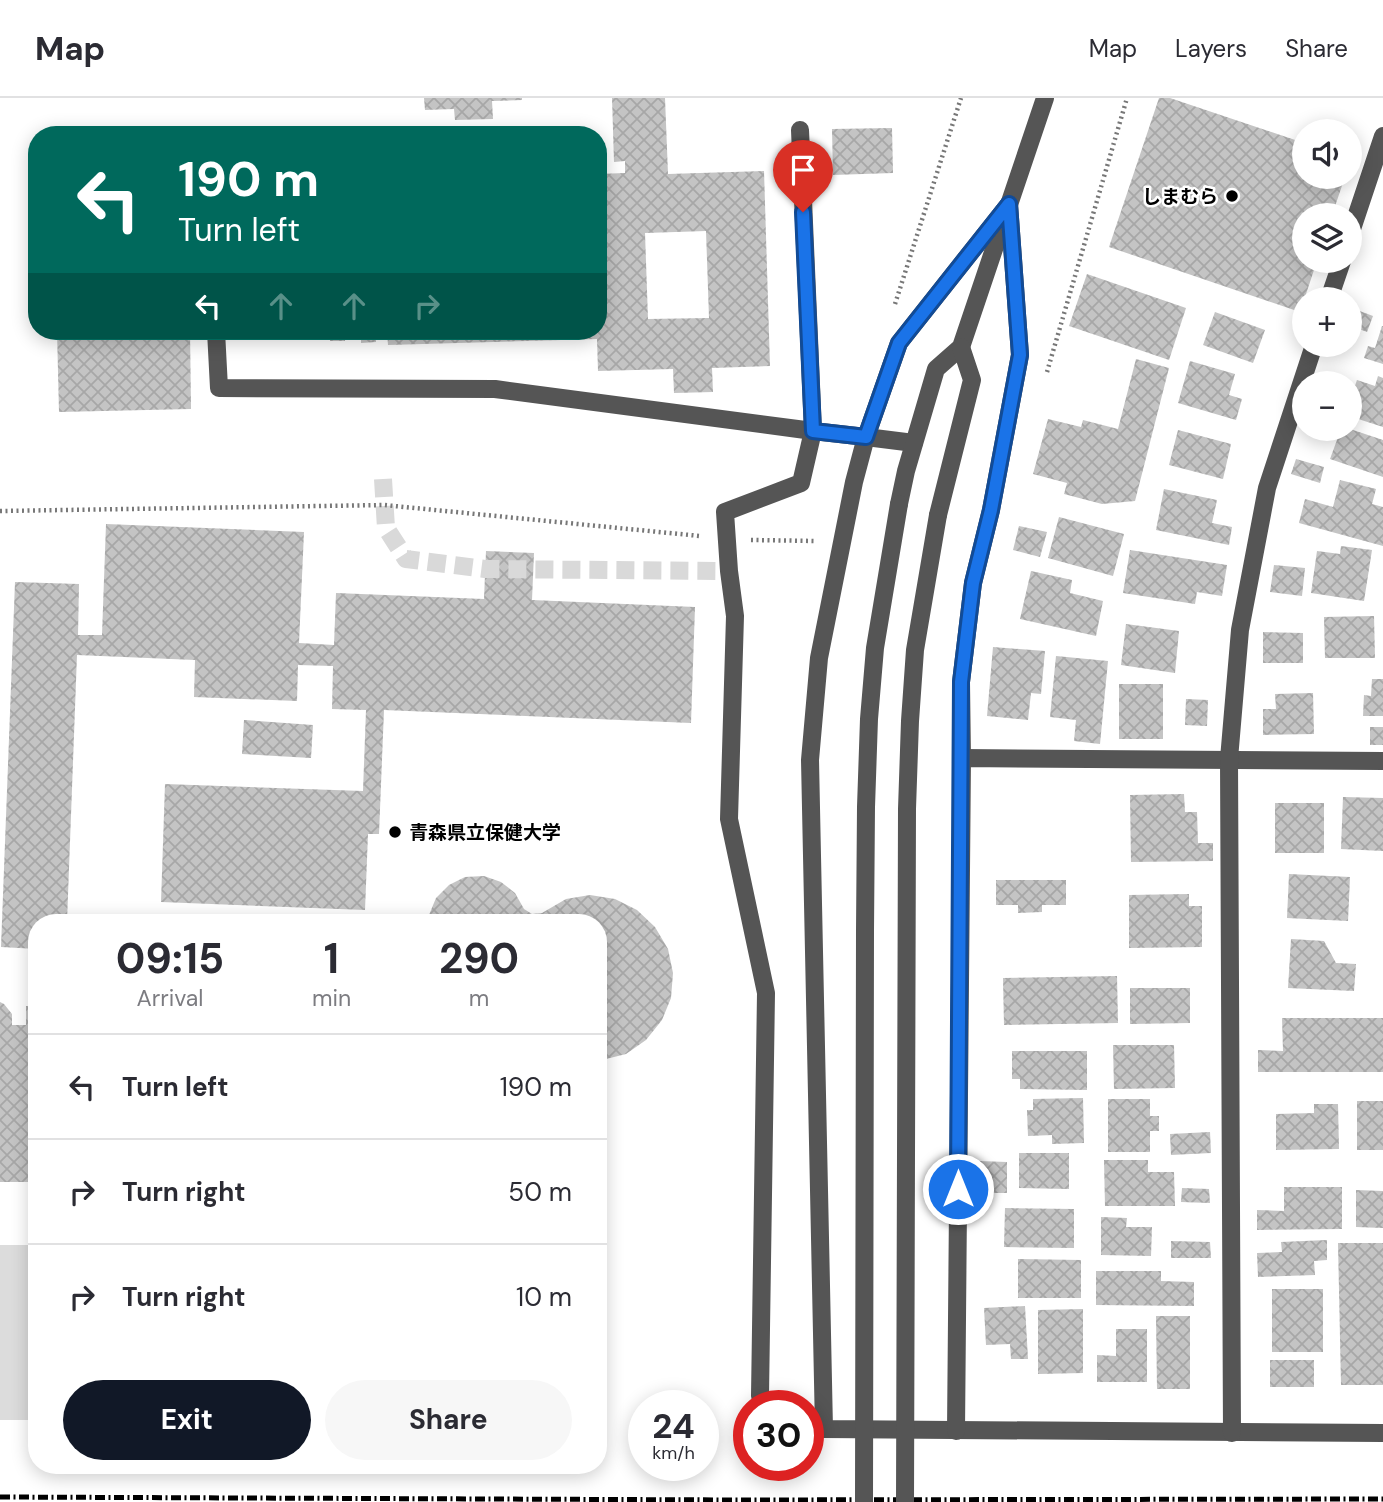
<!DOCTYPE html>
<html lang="en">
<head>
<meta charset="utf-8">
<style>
	:root { --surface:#fff; --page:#f7f7f7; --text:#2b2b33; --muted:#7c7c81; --line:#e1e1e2; --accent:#111827 }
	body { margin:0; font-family:"DM Sans","Noto Sans JP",sans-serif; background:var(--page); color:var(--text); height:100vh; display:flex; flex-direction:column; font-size:26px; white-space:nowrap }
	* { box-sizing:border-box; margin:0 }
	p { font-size:23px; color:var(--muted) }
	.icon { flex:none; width:38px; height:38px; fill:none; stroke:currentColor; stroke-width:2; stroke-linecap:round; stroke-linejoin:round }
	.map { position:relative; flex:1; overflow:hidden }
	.sheet { position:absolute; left:28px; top:816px; width:579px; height:560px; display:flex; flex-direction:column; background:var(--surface); border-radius:28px; box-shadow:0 4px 18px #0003 }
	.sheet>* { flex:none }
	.banner { position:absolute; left:28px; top:28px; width:579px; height:214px; border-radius:28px; box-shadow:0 4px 18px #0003; background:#00695c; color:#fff; overflow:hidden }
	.controls { position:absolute; left:1292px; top:21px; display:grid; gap:14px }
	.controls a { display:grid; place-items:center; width:70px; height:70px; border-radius:50%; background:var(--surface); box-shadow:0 4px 18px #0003; font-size:35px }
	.speed { position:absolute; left:628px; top:1292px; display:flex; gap:14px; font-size:35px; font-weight:700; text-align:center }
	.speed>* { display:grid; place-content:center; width:91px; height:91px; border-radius:50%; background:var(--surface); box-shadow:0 4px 18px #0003; line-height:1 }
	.speed small { font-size:18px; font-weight:400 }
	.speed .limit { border:10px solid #d22; background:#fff; color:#111 }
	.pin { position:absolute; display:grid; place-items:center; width:60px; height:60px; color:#fff; margin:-72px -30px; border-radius:50% 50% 50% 0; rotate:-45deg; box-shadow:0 0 7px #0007 }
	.pin .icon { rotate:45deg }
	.me { position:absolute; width:77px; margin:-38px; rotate:0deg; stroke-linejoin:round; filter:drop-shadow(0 0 5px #0008) }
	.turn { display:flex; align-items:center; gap:24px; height:147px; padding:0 35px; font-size:32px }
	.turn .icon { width:91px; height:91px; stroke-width:2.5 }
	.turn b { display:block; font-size:49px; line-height:60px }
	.lanes { display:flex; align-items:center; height:66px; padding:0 35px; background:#0003; justify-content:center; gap:35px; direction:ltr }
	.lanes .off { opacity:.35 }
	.eta { display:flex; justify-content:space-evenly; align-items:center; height:119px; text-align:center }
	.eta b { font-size:42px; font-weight:700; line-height:49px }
	.action { display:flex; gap:14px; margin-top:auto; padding:14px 35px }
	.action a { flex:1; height:80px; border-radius:42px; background:var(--accent); color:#fff; font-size:28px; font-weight:700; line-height:80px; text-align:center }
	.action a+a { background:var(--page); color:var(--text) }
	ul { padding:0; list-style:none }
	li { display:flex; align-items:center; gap:21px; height:105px; padding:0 35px; border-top:2px solid var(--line) }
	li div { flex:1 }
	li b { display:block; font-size:26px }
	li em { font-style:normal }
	header { display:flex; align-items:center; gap:42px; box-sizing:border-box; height:98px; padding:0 35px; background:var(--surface); border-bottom:2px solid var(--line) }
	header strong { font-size:33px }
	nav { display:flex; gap:38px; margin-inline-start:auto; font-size:24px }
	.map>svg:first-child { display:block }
	.pitch { fill:#dcdcdc }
	.building { fill:url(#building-cross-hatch); fill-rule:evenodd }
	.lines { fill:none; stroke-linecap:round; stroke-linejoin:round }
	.minor-tunnel { stroke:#d9d9d9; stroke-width:18; stroke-dasharray:18 9; stroke-linecap:butt }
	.path { stroke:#777; stroke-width:4.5; stroke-dasharray:2 3.5; stroke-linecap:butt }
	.minor { stroke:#555; stroke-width:18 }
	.rail { stroke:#000; stroke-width:5; stroke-dasharray:10 3.5 2 3.5; stroke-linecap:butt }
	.minor-bridge { stroke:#555; stroke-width:18 }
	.route-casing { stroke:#114b97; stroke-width:18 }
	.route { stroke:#1a73e8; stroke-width:12 }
	.poi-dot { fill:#000; stroke:#fff; stroke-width:2.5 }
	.labels { text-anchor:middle; stroke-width:5; stroke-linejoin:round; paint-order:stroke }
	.poi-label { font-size:19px; font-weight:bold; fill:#000; stroke:#fff; text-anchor:end }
</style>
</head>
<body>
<header>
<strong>Map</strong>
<nav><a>Map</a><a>Layers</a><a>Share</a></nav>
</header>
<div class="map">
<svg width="1383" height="1404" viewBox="0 0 1383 1404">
	<defs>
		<pattern id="building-cross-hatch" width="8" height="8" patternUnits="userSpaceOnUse" patternTransform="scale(1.75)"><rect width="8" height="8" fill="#c4c4c4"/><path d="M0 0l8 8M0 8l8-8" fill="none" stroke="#a7a7a7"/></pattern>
	</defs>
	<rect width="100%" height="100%" fill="#fff"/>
	<rect class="pitch" x="0" y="1147" width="37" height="175"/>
	<g class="building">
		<polygon points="424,0 522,0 522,2 492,3 493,21 455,22 454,11 425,12"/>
		<path d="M612,0H665L668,76L764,73L770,268L712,270L713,294L674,295L673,271L598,273L597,241L388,247L387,233H598V76L625,75V63L614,64ZM706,133L709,220L648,221L645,135Z"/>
		<polygon points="1159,0 1170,0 1304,45 1304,79 1345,79 1332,117 1304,117 1304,163 1317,163 1300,214 1109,149"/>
		<polygon points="892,30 893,75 833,77 832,31"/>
		<polygon points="1087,176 1186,210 1169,262 1069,228"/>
		<polygon points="1349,209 1373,218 1367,234 1349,227"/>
		<polygon points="1215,214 1265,232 1253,265 1203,247"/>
		<polygon points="1382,228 1383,228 1383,266 1364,260 1368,248 1375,250"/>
		<polygon points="57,233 190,233 191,311 59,314"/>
		<rect x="330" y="233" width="15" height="10"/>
		<polygon points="361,233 376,233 376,244 361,245"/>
		<polygon points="1136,261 1169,270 1135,403 1102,406 1064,396 1067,385 1033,376 1048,321 1081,329 1083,322 1118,331"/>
		<polygon points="1190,263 1235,276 1229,297 1242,301 1236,322 1178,305"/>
		<polygon points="1378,278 1383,280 1383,329 1349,318 1349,305 1357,282 1375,288"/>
		<polygon points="1341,331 1350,331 1383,342 1383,379 1330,361"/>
		<polygon points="1178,332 1231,346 1223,381 1169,367"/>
		<polygon points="1296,361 1324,369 1320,385 1291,376"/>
		<polygon points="1340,382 1376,391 1372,406 1383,409 1383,448 1299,425 1305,401 1333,409"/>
		<polygon points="1164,391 1217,402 1212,425 1232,429 1229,447 1156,432"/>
		<polygon points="1059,419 1124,436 1113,478 1048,460"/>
		<polygon points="106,426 304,434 299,545 334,547 336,495 484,501 486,453 534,455 532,502 695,509 691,625 384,612 379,736 368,736 365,812 161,804 165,686 363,693 366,612 332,611 333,568 298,567 297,603 194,599 195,562 77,557 67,824 37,824 37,851 1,849 15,484 79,486 78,537 102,537"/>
		<polygon points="1019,428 1047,434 1040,459 1013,452"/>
		<polygon points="1341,448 1372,452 1364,503 1311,495 1317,453 1340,456"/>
		<polygon points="1130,452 1227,467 1222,498 1197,494 1195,506 1123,495"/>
		<polygon points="1274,467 1305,470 1302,498 1270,494"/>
		<polygon points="1031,473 1072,482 1070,495 1103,503 1096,538 1020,521"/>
		<polygon points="1374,518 1375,560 1325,560 1324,519"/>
		<polygon points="1126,526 1179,533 1175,575 1121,567"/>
		<polygon points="1263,534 1303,535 1303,565 1263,565"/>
		<polygon points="993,549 1045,553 1041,596 1031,595 1028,622 987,618"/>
		<polygon points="1056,558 1108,563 1100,646 1074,643 1076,622 1050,619"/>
		<polygon points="1372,581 1383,581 1383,618 1363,618 1364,597 1371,598"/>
		<rect x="1119" y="586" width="44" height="55"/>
		<polygon points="1313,595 1314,636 1263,637 1263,611 1276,611 1275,596"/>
		<polygon points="1186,601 1208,602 1207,628 1185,627"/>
		<polygon points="244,622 313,627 311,660 242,656"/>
		<rect x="1370" y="629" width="13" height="18"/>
		<polygon points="1184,696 1185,714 1197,714 1198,745 1213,745 1213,763 1131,764 1130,697"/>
		<polygon points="1343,699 1383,700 1383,753 1341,751"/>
		<rect x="1275" y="705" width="49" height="50"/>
		<polygon points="1289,776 1350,779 1348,823 1287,820"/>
		<polygon points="484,778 501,784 515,795 524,811 532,816 542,815 566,801 590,797 615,801 637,812 655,829 668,851 673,875 671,900 662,922 646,942 626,956 598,963 598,824 428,824 429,817 436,800 449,787 465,779"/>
		<polygon points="996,782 1066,782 1066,807 1042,807 1042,814 1018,815 1018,807 996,807"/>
		<polygon points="1189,796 1189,808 1202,808 1202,849 1129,850 1129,797"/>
		<polygon points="1291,841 1324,843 1336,865 1356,866 1354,893 1288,890"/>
		<polygon points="1117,878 1118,925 1004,927 1003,880"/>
		<polygon points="1130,890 1190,890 1190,925 1130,926"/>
		<polygon points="0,904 4,906 12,916 12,927 26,927 26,908 37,908 37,1084 0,1084"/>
		<polygon points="1282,920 1383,920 1383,974 1258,974 1258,952 1283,953"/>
		<polygon points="1113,947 1174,947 1175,990 1114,991"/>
		<polygon points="1012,953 1087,953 1087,992 1020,991 1020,981 1012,981"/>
		<polygon points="1083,1000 1084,1045 1052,1046 1052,1037 1028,1038 1027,1012 1033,1012 1033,1001"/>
		<polygon points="1108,1001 1150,1001 1150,1018 1159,1018 1159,1033 1150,1033 1150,1054 1108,1054"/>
		<rect x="1357" y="1003" width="26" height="49"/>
		<polygon points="1314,1006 1338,1006 1339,1051 1276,1052 1276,1016 1314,1015"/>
		<polygon points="1210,1034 1211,1055 1171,1057 1170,1036"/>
		<polygon points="1019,1055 1069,1055 1069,1091 1019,1090"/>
		<polygon points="1104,1062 1148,1062 1148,1074 1174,1074 1175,1108 1105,1108"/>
		<polygon points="979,1063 1007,1064 1007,1095 979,1095"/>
		<polygon points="1284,1089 1342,1089 1342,1131 1257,1132 1257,1112 1284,1113"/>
		<polygon points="1182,1090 1209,1091 1210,1105 1181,1104"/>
		<polygon points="1356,1092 1383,1093 1383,1130 1356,1129"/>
		<polygon points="1005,1110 1074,1111 1074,1150 1004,1149"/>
		<polygon points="1101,1119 1127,1120 1126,1129 1152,1129 1151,1158 1101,1157"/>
		<polygon points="1327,1142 1327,1162 1314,1163 1315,1177 1258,1179 1257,1155 1282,1154 1281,1144"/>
		<polygon points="1171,1143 1210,1144 1211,1160 1171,1160"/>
		<polygon points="1338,1145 1383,1145 1383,1287 1341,1287"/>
		<polygon points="1018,1161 1081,1162 1081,1200 1018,1200"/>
		<polygon points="1096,1173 1161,1173 1161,1183 1194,1184 1194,1208 1096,1207"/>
		<rect x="1272" y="1191" width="51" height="63"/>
		<polygon points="1025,1208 1028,1261 1011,1261 1010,1246 986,1247 984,1210"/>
		<polygon points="1083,1211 1083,1275 1038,1276 1038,1212"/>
		<polygon points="1156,1218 1190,1218 1190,1291 1157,1291"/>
		<polygon points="1116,1231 1147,1231 1147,1284 1097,1284 1097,1257 1116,1258"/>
		<rect x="1270" y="1262" width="44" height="27"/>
	</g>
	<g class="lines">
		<polyline class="minor-tunnel" points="383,381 386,430 406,461 485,471 729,473"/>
		<g class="path">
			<polyline points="895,206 961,0"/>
			<polyline points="1047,274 1127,0"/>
			<polyline points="0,413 384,407 700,438"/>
			<polyline points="751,442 816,443"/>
		</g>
		<g class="minor">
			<polyline points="1349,140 1383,38"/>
			<polyline points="1329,201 1342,163"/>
			<polyline points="216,233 219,290 495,291 813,333 800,32"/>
			<polyline points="914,345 866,339 854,384 819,560 810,662 824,1331 1383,1335"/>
			<polyline points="899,406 906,373 936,271 961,249 1045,0"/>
			<polyline points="938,417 972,282 961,249"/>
			<polyline points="962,660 961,584 973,485 991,412 1020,257 1009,106"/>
			<polyline points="760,1298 766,895 729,721 735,518 729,473 725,414 801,385 813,333 866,339 899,245 1009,106"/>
			<polyline points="956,1333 962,660 1383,663"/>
			<polyline points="1232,1335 1229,661 1240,532 1267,390 1314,247"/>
		</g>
		<polyline class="rail" points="0,1399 736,1402 1383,1401"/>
		<g class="minor-bridge">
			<polyline points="864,1404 865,832 866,709 869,621 875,550 899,406"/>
			<polyline points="905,1404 907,711 910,623 915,552 938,417"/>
		</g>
	</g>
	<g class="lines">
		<defs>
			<polyline id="route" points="803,114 813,333 866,339 899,245 1009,106 1020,257 991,412 973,485 961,584 958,1091"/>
		</defs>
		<use href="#route" class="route-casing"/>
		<use href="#route" class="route"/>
	</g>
	<g class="poi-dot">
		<circle cx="1232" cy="98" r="7"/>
		<circle cx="395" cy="734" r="7"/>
	</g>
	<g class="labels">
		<g class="poi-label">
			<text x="1218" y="105">しまむら</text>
			<text x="409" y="741" text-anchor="start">青森県立保健大学</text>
		</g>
	</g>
</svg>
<div class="controls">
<a><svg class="icon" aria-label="sound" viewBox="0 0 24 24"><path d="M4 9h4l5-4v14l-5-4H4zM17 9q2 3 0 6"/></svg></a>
<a><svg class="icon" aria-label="layers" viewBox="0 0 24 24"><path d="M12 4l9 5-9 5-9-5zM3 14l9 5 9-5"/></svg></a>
<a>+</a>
<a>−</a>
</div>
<div class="speed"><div>24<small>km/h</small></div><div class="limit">30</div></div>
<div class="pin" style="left:803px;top:114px;background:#d93025"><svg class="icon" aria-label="arrive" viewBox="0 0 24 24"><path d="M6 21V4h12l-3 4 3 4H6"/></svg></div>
<svg class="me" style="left:958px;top:1091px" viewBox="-20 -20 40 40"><circle r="17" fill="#1a73e8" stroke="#fff" stroke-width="3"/><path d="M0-11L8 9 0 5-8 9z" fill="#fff"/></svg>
<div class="banner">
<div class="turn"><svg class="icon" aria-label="left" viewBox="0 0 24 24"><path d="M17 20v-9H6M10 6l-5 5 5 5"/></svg><div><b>190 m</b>Turn left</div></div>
<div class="lanes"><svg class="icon" aria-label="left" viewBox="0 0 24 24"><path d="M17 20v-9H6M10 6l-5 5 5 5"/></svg><svg class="icon off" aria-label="ahead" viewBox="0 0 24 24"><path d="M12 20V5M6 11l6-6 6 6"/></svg><svg class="icon off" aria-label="ahead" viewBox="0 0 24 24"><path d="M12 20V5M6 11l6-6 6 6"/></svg><svg class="icon off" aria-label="right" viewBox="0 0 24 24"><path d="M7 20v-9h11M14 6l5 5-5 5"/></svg></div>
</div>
<section class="sheet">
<div class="eta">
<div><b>09:15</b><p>Arrival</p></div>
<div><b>1</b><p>min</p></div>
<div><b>290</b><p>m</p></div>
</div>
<ul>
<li><svg class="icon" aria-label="left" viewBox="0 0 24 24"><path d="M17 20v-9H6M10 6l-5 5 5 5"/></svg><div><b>Turn left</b></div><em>190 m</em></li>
<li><svg class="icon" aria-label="right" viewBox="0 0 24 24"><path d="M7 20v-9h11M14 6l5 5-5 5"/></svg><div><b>Turn right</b></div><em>50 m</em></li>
<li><svg class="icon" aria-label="right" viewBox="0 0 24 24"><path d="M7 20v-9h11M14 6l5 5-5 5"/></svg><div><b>Turn right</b></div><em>10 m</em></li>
</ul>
<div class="action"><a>Exit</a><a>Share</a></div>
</section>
</div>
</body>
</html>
